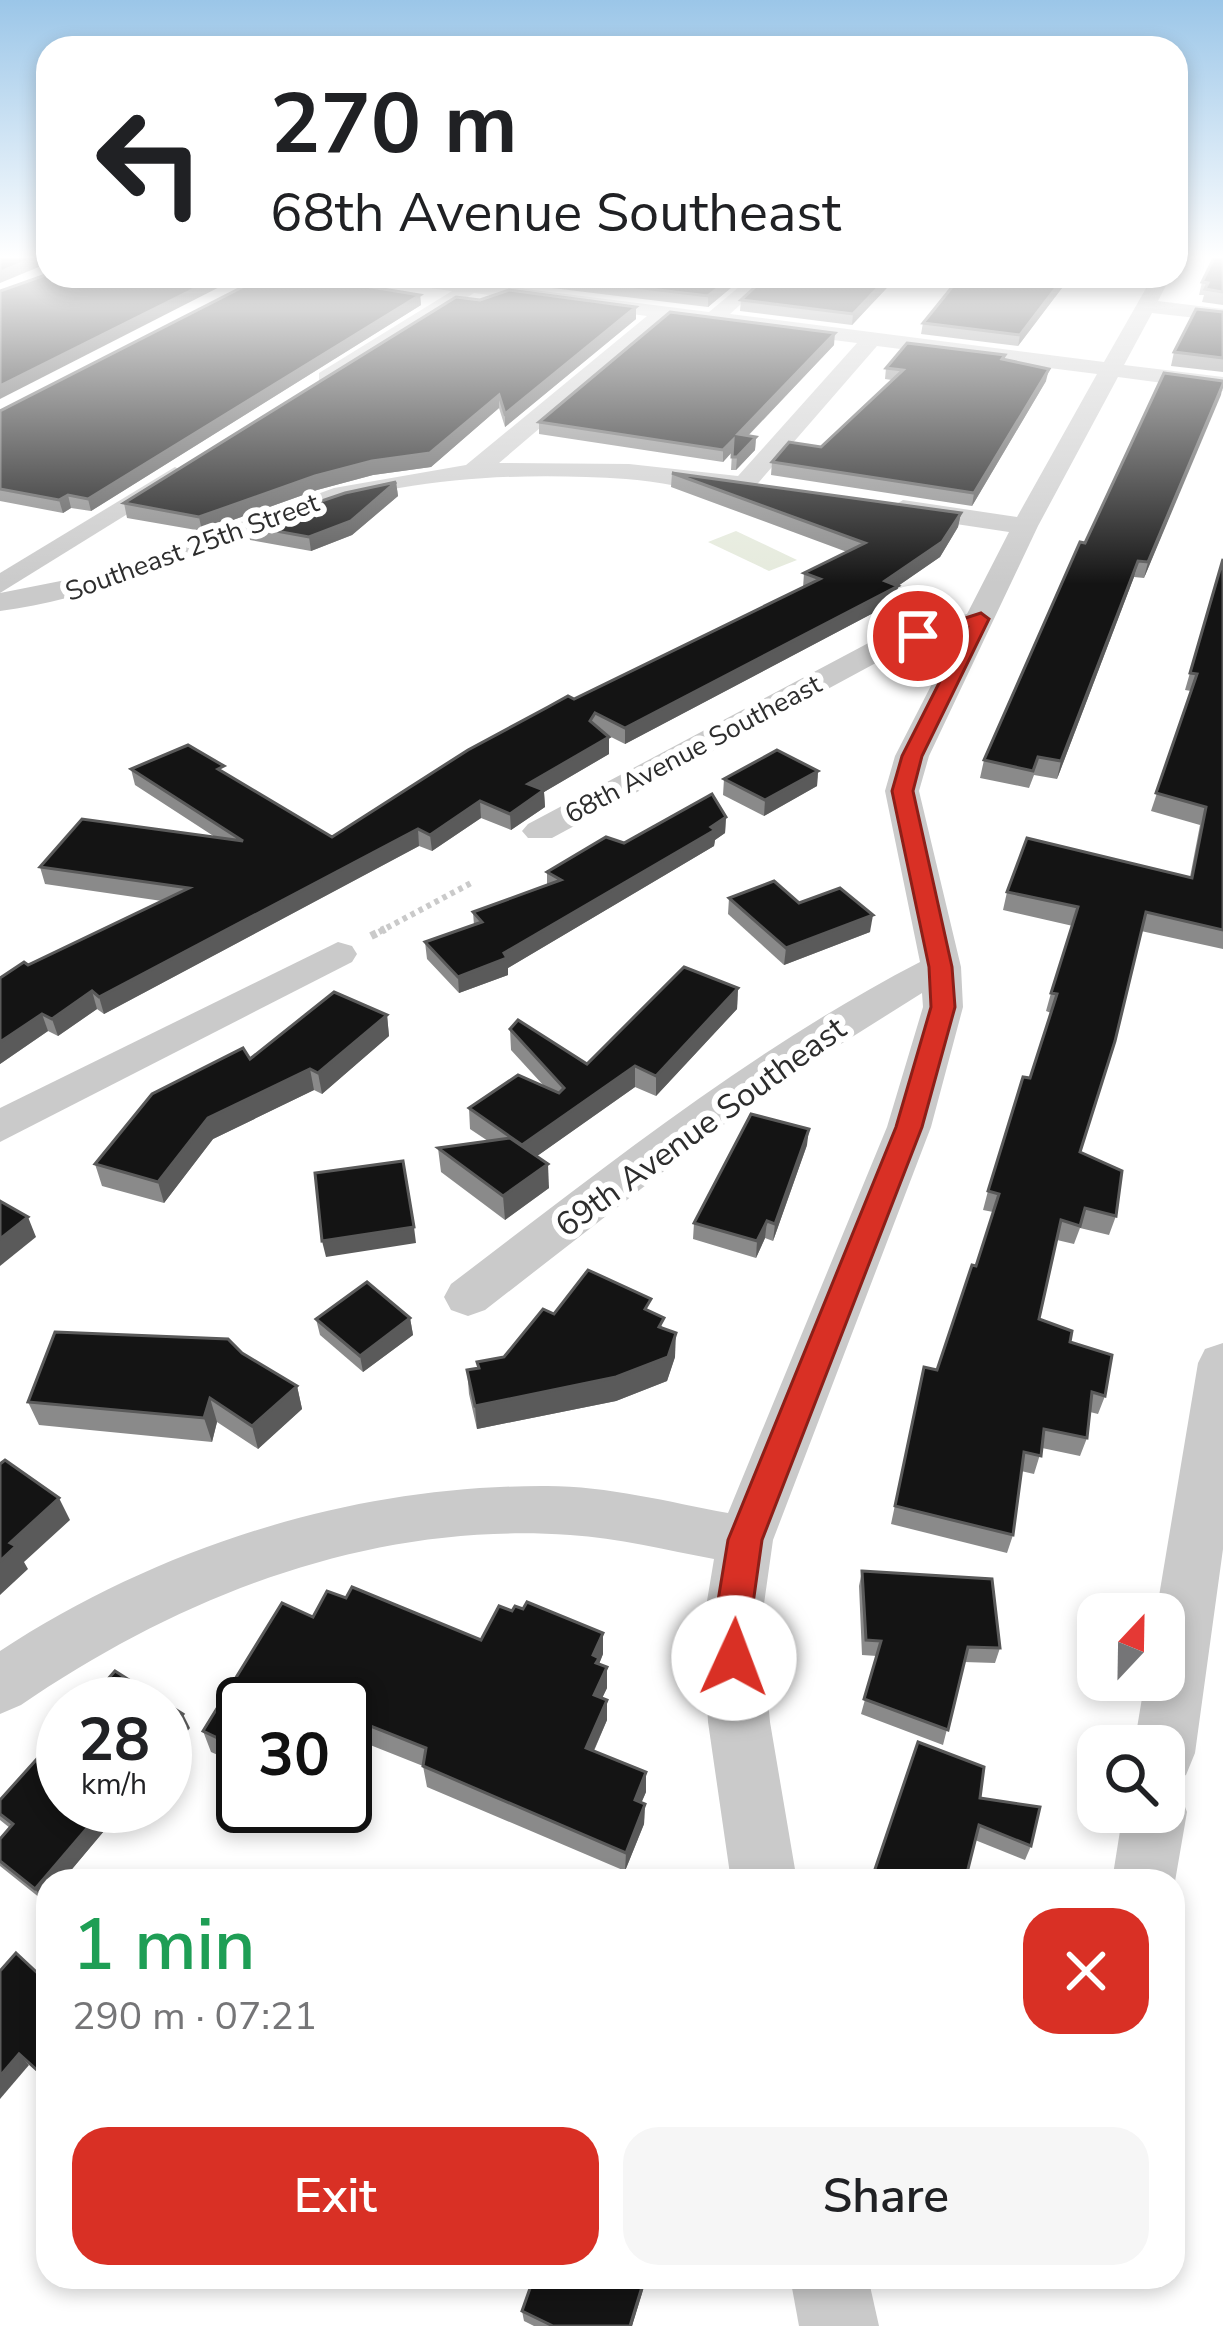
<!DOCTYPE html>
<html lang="en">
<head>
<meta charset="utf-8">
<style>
	:root { --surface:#fff; --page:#f6f6f6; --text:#202124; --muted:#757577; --accent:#d93025 }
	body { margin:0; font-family:"Nunito Sans",sans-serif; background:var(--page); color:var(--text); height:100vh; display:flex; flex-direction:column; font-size:45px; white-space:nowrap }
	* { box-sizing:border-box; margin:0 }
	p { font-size:39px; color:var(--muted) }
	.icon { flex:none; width:66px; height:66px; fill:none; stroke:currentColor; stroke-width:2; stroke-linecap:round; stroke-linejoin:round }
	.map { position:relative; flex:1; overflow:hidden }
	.details { position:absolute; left:36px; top:1869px; width:1149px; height:420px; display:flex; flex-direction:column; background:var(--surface); border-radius:36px; box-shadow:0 6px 18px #0003 }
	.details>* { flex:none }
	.guide { position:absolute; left:36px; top:36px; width:1152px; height:252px; border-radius:36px; box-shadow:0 6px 18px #0003; background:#fff; color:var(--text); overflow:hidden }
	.needle { width:78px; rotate:22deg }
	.controls { position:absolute; left:1077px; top:1593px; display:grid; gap:24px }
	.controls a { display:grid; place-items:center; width:108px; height:108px; border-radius:24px; background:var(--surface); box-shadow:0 6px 18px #0003; font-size:60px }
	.speed { position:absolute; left:36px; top:1677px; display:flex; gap:24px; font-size:60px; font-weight:700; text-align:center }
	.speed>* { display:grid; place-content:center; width:156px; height:156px; border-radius:50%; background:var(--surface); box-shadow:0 6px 18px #0003; line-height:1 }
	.speed small { font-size:30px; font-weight:400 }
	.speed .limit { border:6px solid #111; border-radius:18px; background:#fff; color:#111 }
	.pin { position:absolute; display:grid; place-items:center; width:102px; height:102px; color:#fff; margin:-51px; border:6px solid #fff; border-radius:50%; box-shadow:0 3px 12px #0007 }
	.me { position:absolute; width:132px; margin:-66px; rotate:2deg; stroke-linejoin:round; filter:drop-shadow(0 0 9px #0008) }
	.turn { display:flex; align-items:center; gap:42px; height:252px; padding:0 36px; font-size:54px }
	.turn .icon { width:156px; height:156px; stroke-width:2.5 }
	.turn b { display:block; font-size:84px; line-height:102px }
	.round { display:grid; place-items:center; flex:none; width:126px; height:126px; border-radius:36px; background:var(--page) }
	.headline { display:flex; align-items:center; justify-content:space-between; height:204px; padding:0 36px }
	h1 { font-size:72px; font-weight:600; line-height:90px; color:#1e9e55 }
	.button { display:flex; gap:24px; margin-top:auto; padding:24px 36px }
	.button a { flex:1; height:138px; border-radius:36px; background:var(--accent); color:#fff; font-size:48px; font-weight:600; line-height:138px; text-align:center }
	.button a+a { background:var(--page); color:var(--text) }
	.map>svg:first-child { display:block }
	.green { fill:#e5eadc }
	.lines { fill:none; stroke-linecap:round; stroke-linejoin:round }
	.path-far1 { stroke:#cacaca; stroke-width:6; stroke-dasharray:4.5 4.5; stroke-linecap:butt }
	.path { stroke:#cacaca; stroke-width:8; stroke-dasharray:6 6; stroke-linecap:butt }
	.minor { fill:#cacaca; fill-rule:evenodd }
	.wall { fill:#8a8a8a }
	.shaded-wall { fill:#5a5a5a }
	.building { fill:#141414; stroke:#5a5a5a; stroke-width:3 }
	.route { fill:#d93025; stroke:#8d1f18; stroke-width:3 }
	.labels { text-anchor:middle; stroke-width:12; stroke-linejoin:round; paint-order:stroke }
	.far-street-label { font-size:27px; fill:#2d2d2d; stroke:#fff }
	.street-label { font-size:33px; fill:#2d2d2d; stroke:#fff }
</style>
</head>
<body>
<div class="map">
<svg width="1223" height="2326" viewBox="0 0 1223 2326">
	<rect width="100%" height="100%" fill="#fff"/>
	<polygon class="green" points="736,531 797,560 769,571 708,542"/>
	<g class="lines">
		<polyline class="path-far1" points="379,932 473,882"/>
		<polyline class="path" points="371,936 385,929"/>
		<g class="minor">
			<path d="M375,276L467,281L479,276L487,284L709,312L752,276H772L730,314L1104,362L1153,276H1171L1158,301L1223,309V321L1152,313L1124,365L1223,377V391L1118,377L1038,526L929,756L919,791L961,967L963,1007L931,1127L773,1540L761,1625L770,1722L797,1881H731L708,1722L703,1625L714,1559C666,1550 618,1538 570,1535C371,1521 182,1595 21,1705L0,1714V1651C161,1546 353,1485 547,1486C608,1486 668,1502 728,1513L887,1127L923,1007L922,993L771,1088L485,1310L468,1316L451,1310L444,1297L451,1284C603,1169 750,1050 920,962L885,791L895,756L957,635L898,651L552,838H528L522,831L528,824L876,639L967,614L1009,532L903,516L890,508L903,500L1017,517L1097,374L877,346L753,489C721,497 661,481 626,479C551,474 474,475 399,488C261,513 141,593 0,611V593L101,573L334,488L466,465L647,316L474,293L335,383H319V373L452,291L384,282ZM668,319L857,343L738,476L629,464L499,463Z"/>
			<polygon points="175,467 187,474 184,479 0,593 0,573"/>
			<polygon points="338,942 352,946 357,954 352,962 0,1142 0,1108"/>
			<polygon points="1223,1343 1223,1549 1195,1753 1186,1775 1164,1784 1164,1746 1134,1746 1145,1680 1164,1680 1164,1614 1156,1614 1198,1363 1205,1349"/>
			<polygon points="1164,1784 1178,1789 1187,1812 1173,1893 1173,1881 1112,1881 1123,1812 1164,1812"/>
			<polygon points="790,2277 868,2277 879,2326 799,2326"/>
		</g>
	</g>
	<g class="wall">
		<polygon points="1223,258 1223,305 1202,302 1204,295 1199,295 1202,282"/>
		<polygon points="536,276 745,276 708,307 536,286"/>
		<polygon points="767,276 898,276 852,325 740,311 741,300"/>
		<polygon points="1071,276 1018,346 921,334 923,323"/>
		<polygon points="420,295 421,305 91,511 71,508 63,513 0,501 0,411"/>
		<polygon points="480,300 636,307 636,319 505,427 499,408 431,467 373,475 317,490 202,531 127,518 124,503"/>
		<polygon points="1223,312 1223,372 1171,366 1174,352"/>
		<polygon points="834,345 748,436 756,437 755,450 736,470 731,470 732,452 723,462 539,434 539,422"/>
		<polygon points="1005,355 1005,360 1046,381 972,506 771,475 772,462 821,447 892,380 885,379 886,368"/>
		<polygon points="1223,386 1144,578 1134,577 1057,779 1034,775 1029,788 980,778 984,760 1085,543"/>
		<polygon points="672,473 961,513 958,527 940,557 898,586 896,601 625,744 605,734 609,737 609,754 544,792 545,807 511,830 481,818 432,851 419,846 104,1014 97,1009 58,1036 48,1031 0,1064 0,978 162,901 45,884 40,867 215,837 135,785 131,769 226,774 332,837 574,699 803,588 804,573 847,552 671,487"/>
		<polygon points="396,482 398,496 352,535 311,551 250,540 248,526"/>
		<polygon points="1223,559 1223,949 1141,931 1080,1152 1116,1216 1109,1235 1080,1228 1074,1244 1057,1240 1039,1319 1070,1342 1105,1396 1098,1414 1090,1412 1087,1438 1080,1456 1042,1448 1034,1474 1021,1471 1013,1535 1007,1553 891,1524 924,1367 937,1370 976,1266 993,1212 983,1210 988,1191 1030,1078 1051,1013 1046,1011 1051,993 1073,926 1003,910 1007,892 1190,877 1200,825 1151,811 1191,691 1185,690"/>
		<polygon points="818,771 817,786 764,816 723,795 724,779"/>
		<polygon points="726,817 725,833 715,840 714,846 508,968 508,975 459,993 427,959 425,942 474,925 473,912 547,885 547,872 624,843"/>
		<polygon points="729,898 799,903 870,932 784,965 728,914"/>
		<polygon points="738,988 737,1009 656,1096 635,1087 537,1156 549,1188 505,1220 441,1172 438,1148 488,1141 470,1129 469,1108 544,1086 511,1050 510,1029 587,1064"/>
		<polygon points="387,1015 389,1036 322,1094 314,1090 213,1139 164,1203 102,1186 95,1164 250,1059"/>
		<polygon points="807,1145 773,1241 765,1238 756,1258 693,1239 694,1223"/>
		<polygon points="651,1312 664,1329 675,1357 667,1381 616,1401 477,1429 469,1394 467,1370 478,1368 504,1357 554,1314"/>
		<polygon points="410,1318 413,1335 363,1372 320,1335 316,1319"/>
		<polygon points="242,1353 297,1386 302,1409 258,1449 217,1422 212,1442 39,1425 28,1402"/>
		<polygon points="862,1571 1000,1648 995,1663 964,1662 943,1745 861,1714 877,1656 862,1655 859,1586"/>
		<polygon points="346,1598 481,1640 512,1611 603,1633 603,1654 599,1664 607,1688 602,1698 607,1720 594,1751 646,1772 646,1792 641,1803 645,1804 644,1824 625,1871 427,1787 423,1766 345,1735 345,1704 243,1704 243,1766 211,1752 203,1731 313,1617"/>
		<polygon points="980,1798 1031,1846 1025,1860 975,1840"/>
		<polygon points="0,1800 63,1806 125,1806 62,1881 48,1881 48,1898 45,1902 0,1866 0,1839 10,1828 0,1820"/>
		<polygon points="534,2277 647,2277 632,2326 534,2326 524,2321 522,2311"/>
	</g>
	<g class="shaded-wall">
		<polygon points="34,258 45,258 46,264 0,283 0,272"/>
		<polygon points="220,276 241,276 0,399 0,386"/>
		<polygon points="733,276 745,276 708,307 708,296"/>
		<polygon points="889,276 898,276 852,325 853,314"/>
		<polygon points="1065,276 1071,276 1018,346 1020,335"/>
		<polygon points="420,295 421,305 91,511 88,499"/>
		<polygon points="636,307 636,319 505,427 505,414"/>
		<polygon points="835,333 834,345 737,447 738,434"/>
		<polygon points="1049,369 1046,381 972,506 974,493"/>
		<polygon points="1223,384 1221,395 1144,578 1148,562"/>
		<polygon points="499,395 499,408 431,467 373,475 317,490 202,531 199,517 315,476"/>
		<polygon points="756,437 755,450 736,470 737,457"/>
		<polygon points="733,440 732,452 723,462 723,450"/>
		<polygon points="396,482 398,496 352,535 311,551 309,537"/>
		<polygon points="68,495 71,508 63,513 59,500"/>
		<polygon points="961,513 958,527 940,557 895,588 898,586 896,601 625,744 625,728 885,581"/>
		<polygon points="1138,561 1134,577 1057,779 1061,761"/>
		<polygon points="609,737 609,754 544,792 545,807 511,830 510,814 528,784"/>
		<polygon points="818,771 817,786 764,816 765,800"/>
		<polygon points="480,801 481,818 432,851 430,835"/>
		<polygon points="726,817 725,833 715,840 714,846 508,968 508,975 459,993 458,977 504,953"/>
		<polygon points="418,829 419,846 104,1014 99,997"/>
		<polygon points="873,915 870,932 784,965 786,948"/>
		<polygon points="738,988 737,1009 656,1096 656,1076"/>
		<polygon points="92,991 97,1009 58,1036 52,1019"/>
		<polygon points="42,1014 48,1031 0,1064 0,1042"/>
		<polygon points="387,1015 389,1036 322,1094 318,1073"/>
		<polygon points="635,1066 635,1087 523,1166 522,1145"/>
		<polygon points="310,1069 314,1090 213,1139 164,1203 158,1182 208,1118"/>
		<polygon points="809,1129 807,1145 773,1241 775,1224"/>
		<polygon points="548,1164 549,1188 505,1220 503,1196"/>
		<polygon points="28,1217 36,1237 0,1266 0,1239"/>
		<polygon points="767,1221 765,1238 756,1258 757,1241"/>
		<polygon points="414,1227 416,1243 326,1257 322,1241"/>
		<polygon points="410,1318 413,1335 363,1372 360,1356"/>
		<polygon points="676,1333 675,1357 667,1381 616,1401 477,1429 475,1406"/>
		<polygon points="297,1386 302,1409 258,1449 252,1426"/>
		<polygon points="210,1398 217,1422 212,1442 204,1418"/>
		<polygon points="59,1498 70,1520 24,1562 28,1569 0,1595 0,1561 10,1543"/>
		<polygon points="603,1633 603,1654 599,1664 599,1679 593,1655"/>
		<polygon points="607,1667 607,1688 594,1715 594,1695"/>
		<polygon points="607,1700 607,1720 586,1768 586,1748"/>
		<polygon points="183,1714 190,1728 165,1758 165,1736"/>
		<polygon points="646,1772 646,1792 634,1820 635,1800"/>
		<polygon points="645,1804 644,1824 625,1871 626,1853"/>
		<polygon points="106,1806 125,1806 62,1881 48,1881 48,1898 45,1902 35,1889"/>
		<polygon points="19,2054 29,2065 0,2099 0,2076"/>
		<polygon points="645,2277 647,2277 632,2326 630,2326"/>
	</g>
	<g class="building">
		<polygon points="0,258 34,258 0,272"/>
		<polygon points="1214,258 1223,258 1223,292 1205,289 1208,283 1202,282"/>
		<polygon points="48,274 48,276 220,276 0,386 0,291"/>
		<polygon points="264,276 304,276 420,295 88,499 68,495 59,500 0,489 0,411"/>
		<polygon points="545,276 733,276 708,296"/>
		<polygon points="767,276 889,276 853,314 741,300"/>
		<polygon points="961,276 1065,276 1020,335 923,323"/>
		<polygon points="509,290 636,307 505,414 499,395 430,453 372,461 315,476 199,517 124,503 456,297 480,300"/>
		<polygon points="1196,309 1223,312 1223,358 1174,352"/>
		<polygon points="670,312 835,333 738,434 756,437 737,457 732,457 733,440 723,450 539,422"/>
		<polygon points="907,343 1005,355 1002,359 1049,369 974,493 772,462 789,442 821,447 903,370 886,368"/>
		<polygon points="1164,373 1223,381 1223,384 1148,562 1138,561 1061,761 1038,757 1033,771 984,760 1080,542 1085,543"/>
		<polygon points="672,473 961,513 942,542 885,581 898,586 625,728 595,713 590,721 609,737 528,784 544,790 510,814 480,801 430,835 418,829 99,997 92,991 52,1019 42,1014 0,1042 0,978 24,962 28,965 189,888 40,867 82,819 243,841 131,769 188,745 224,766 218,769 332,837 468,750 548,707 568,696 574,699 820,579 804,573 865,543"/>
		<polygon points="396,482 351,521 309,537 248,526 345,493"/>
		<polygon points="1223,559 1223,930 1146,912 1115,1041 1080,1152 1122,1171 1116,1216 1085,1208 1080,1226 1061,1220 1039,1319 1072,1331 1070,1342 1112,1355 1105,1396 1092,1392 1087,1438 1044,1429 1041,1456 1024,1452 1013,1535 895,1506 924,1367 937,1370 972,1265 976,1266 999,1194 988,1191 1023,1077 1030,1078 1057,994 1051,993 1078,907 1007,892 1027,838 1192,878 1206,807 1156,793 1197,674 1190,673"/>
		<polygon points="777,750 818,771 765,800 724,779"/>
		<polygon points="712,794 726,817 711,827 715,830 504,953 507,958 458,977 425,942 482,922 473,912 561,880 547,872 606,837 624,843"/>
		<polygon points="774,881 799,903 840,888 873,915 786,948 729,898"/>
		<polygon points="684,967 738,988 656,1076 635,1066 522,1145 469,1108 518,1075 559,1093 564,1088 510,1029 518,1020 587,1064"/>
		<polygon points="334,992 387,1015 318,1073 310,1069 208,1118 158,1182 95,1164 152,1094 243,1048 250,1059"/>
		<polygon points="751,1114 809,1129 775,1224 767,1221 757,1241 694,1223"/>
		<polygon points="510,1138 548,1164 503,1196 438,1148"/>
		<polygon points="403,1161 414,1227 322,1241 315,1173"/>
		<polygon points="0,1201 28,1217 0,1239"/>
		<polygon points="588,1270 651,1299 645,1309 664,1318 659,1327 676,1333 668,1357 616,1377 475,1406 467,1370 479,1368 477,1362 504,1357 543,1309 554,1314"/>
		<polygon points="367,1282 410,1318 360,1356 316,1319"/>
		<polygon points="55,1332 228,1339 242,1353 297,1386 252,1426 210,1398 204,1418 28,1402"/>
		<polygon points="5,1460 59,1498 10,1543 16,1546 0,1561 0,1464"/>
		<polygon points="862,1571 992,1579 1000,1648 968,1647 948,1730 864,1699 881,1641 866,1640"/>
		<polygon points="352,1587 481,1640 499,1606 512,1611 515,1606 523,1609 527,1602 603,1633 593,1655 599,1658 596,1663 607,1667 594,1695 607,1700 586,1748 646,1772 635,1800 645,1804 626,1853 423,1766 426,1748 345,1716 345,1704 314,1704 301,1699 298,1704 243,1704 243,1750 203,1731 282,1603 313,1617 327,1591 346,1598"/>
		<polygon points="115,1671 183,1714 165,1736 165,1704 86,1704"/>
		<polygon points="63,1730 63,1806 106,1806 35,1889 0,1861 0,1839 13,1824 0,1814 0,1800"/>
		<polygon points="918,1742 984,1767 980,1798 1040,1807 1031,1846 979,1825 965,1881 871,1881"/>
		<polygon points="16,1953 48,1983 48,2080 19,2054 0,2076 0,1971"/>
		<polygon points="534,2277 645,2277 630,2326 553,2326 522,2311"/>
	</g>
	<linearGradient id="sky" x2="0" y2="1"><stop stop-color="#9bc6e8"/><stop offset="0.44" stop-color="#fff"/><stop offset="1" stop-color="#fff" stop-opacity="0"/></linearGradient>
	<rect width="1223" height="584" fill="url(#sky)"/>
	<polygon class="route" points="981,613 989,619 922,756 913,791 952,967 955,1007 922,1127 762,1540 750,1625 752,1658 747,1669 734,1674 722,1669 714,1625 728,1540 896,1127 931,1007 929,967 892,791 902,756 967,628 918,641 909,636"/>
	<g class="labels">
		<g class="far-street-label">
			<text transform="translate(192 547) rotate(-20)" y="9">Southeast 25th Street</text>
			<text transform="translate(693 749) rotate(-28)" y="9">68th Avenue Southeast</text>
		</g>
		<g class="street-label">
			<text transform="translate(700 1126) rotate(-36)" y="12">69th Avenue Southeast</text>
		</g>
	</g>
</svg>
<div class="controls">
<a><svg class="needle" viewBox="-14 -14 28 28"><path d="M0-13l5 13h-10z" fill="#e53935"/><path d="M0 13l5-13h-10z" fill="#757577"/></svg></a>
<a><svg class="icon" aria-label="search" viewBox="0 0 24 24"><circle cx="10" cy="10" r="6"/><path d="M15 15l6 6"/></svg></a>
</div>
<div class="speed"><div>28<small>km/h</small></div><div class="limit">30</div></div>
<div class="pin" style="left:918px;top:636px;background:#d93025"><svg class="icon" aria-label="arrive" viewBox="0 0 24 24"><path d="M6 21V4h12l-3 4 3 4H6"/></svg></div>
<svg class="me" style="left:734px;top:1658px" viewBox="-20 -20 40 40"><circle r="19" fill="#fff"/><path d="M0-13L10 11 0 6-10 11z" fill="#d93025"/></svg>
<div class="guide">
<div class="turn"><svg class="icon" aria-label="left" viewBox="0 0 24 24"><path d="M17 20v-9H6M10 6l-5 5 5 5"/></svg><div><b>270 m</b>68th Avenue Southeast</div></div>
</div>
<section class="details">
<div class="headline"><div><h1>1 min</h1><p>290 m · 07:21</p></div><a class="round" style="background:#d93025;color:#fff"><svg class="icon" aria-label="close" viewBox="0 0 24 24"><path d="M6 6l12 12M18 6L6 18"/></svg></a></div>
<div class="button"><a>Exit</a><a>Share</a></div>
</section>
</div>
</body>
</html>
